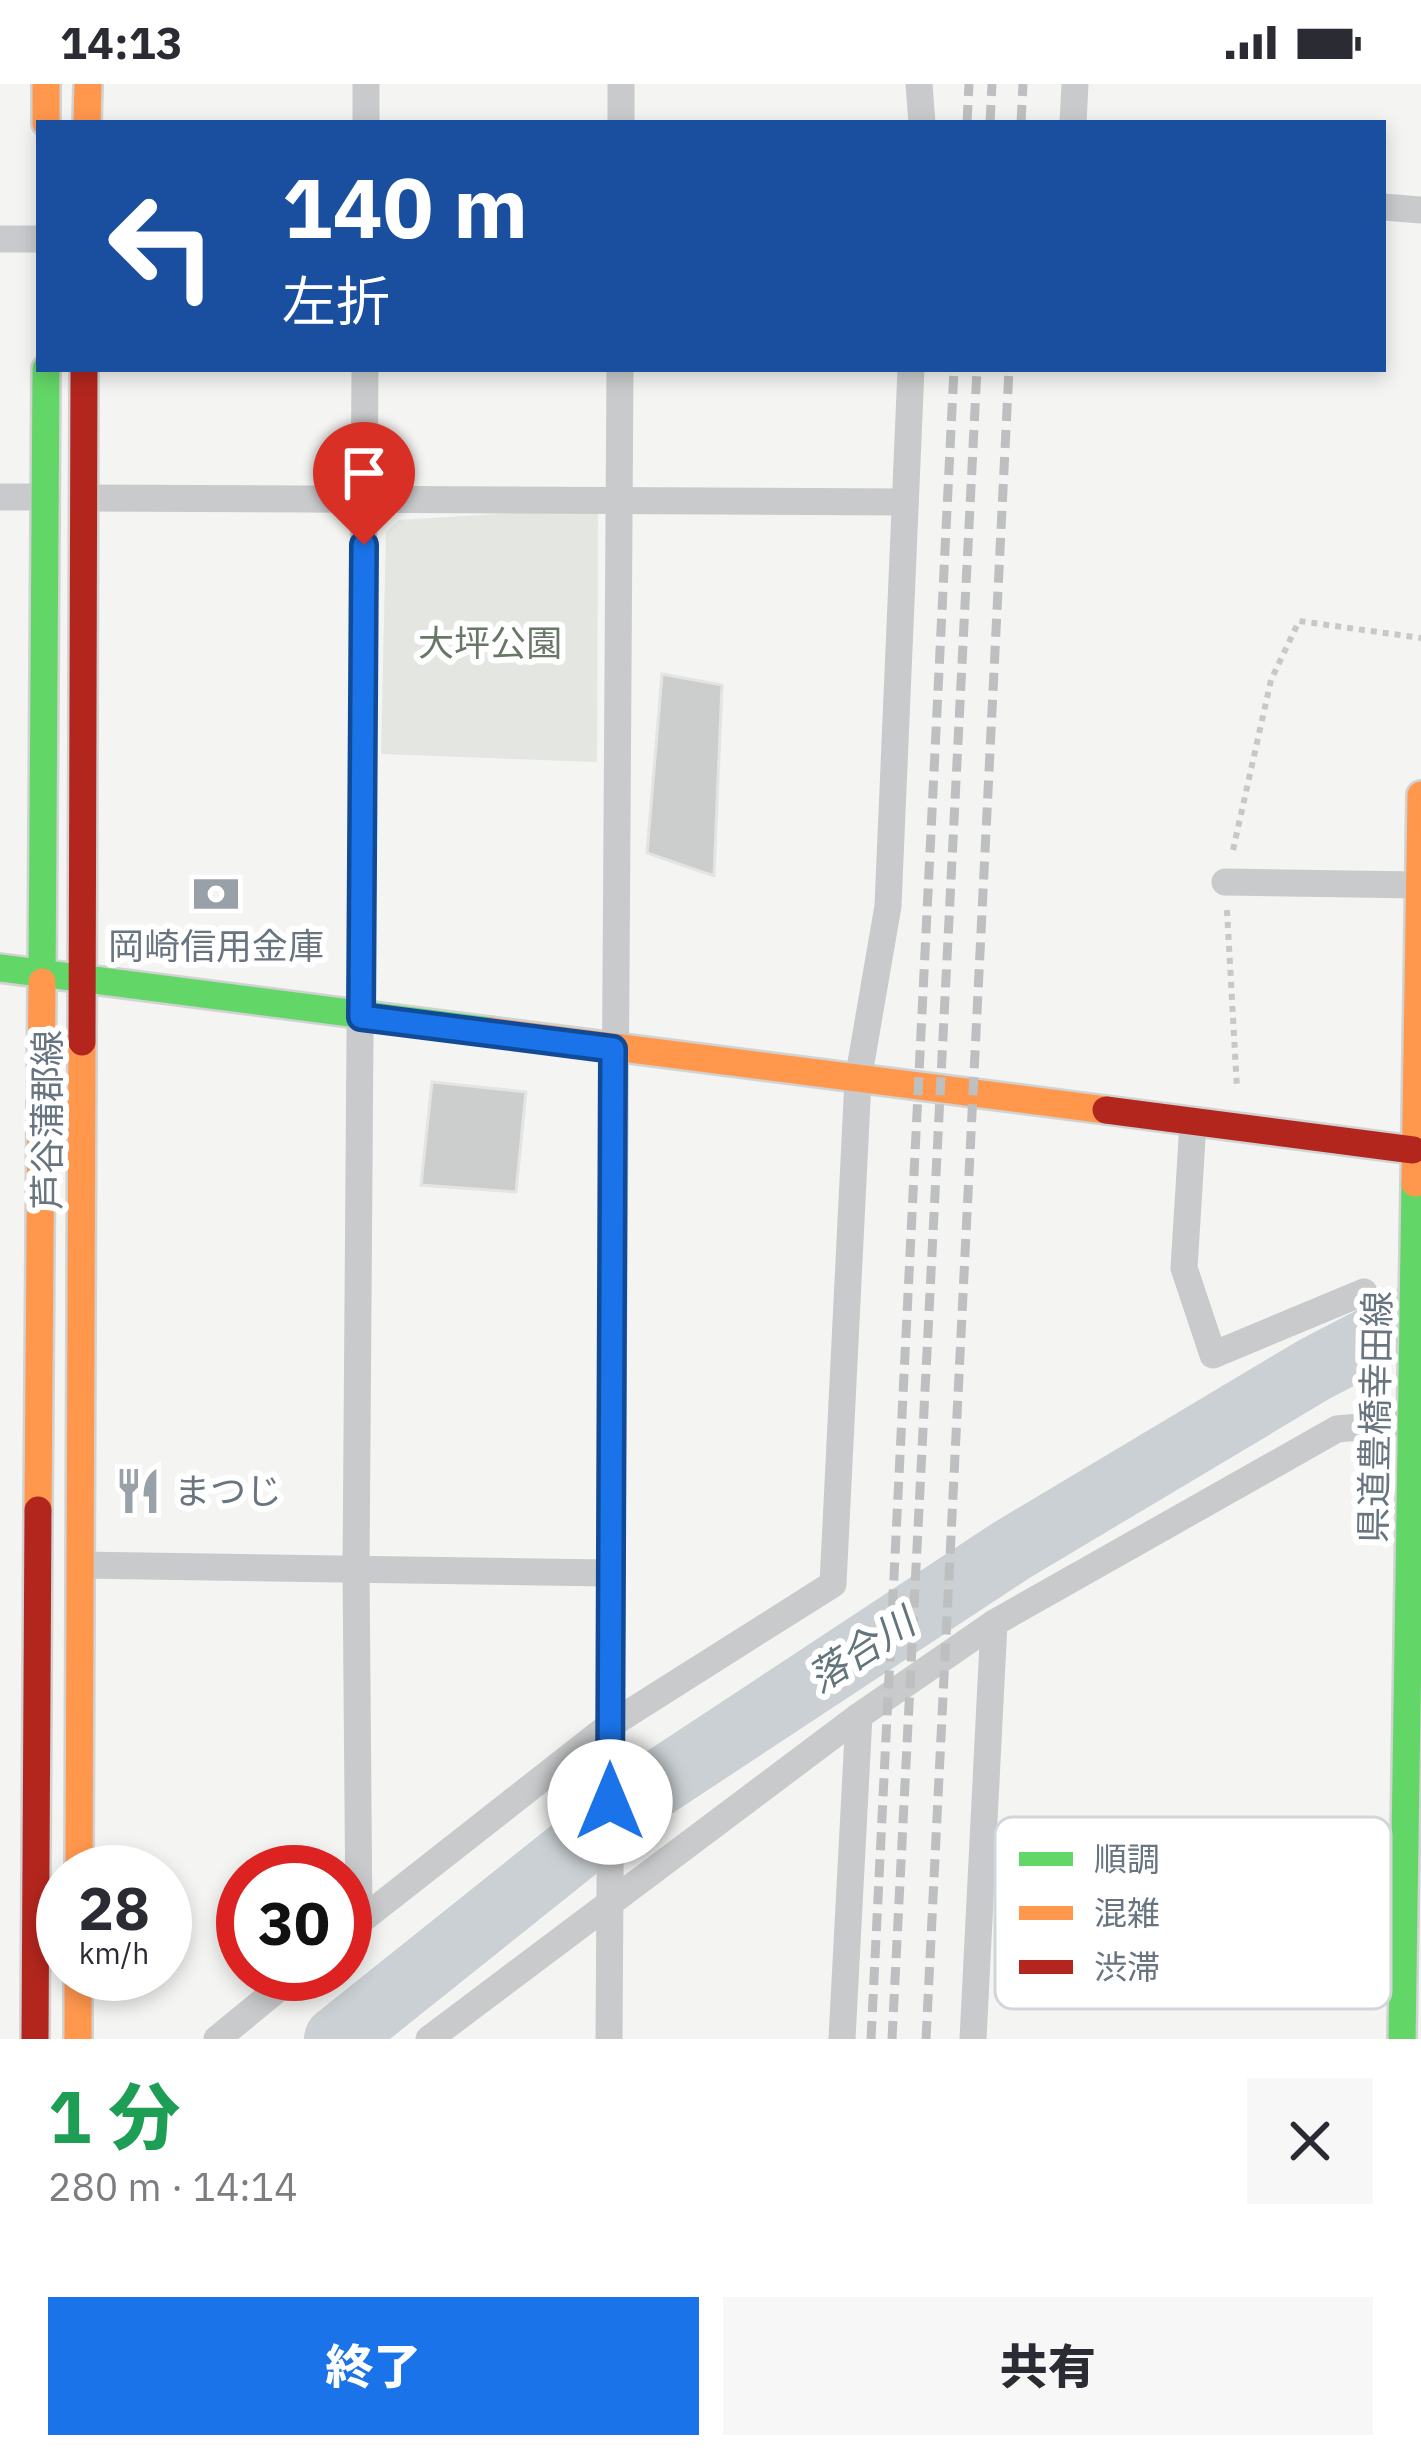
<!DOCTYPE html>
<html lang="ja">
<head>
<meta charset="utf-8">
<style>
	:root { --surface:#fff; --page:#f7f7f7; --text:#2b2b33; --muted:#7c7c81; --accent:#1a73e8 }
	body { margin:0; font-family:"IBM Plex Sans","Noto Sans JP",sans-serif; background:var(--page); color:var(--text); height:100vh; display:flex; flex-direction:column; font-size:45px; white-space:nowrap }
	* { box-sizing:border-box; margin:0 }
	p { font-size:39px; color:var(--muted) }
	.icon { flex:none; width:66px; height:66px; fill:none; stroke:currentColor; stroke-width:2; stroke-linecap:round; stroke-linejoin:round }
	.map { position:relative; height:1955px; overflow:hidden }
	.panel { display:flex; flex-direction:column; background:var(--surface); flex:1 }
	.panel>* { flex:none }
	.banner { position:absolute; left:36px; top:36px; width:1350px; height:252px; border-radius:0px; box-shadow:0 6px 18px #0003; background:#1a4fa0; color:#fff; overflow:hidden }
	.speed { position:absolute; left:36px; top:1761px; display:flex; gap:24px; font-size:60px; font-weight:700; text-align:center }
	.speed>* { display:grid; place-content:center; width:156px; height:156px; border-radius:50%; background:var(--surface); box-shadow:0 6px 18px #0003; line-height:1 }
	.speed small { font-size:30px; font-weight:400 }
	.speed .limit { border:18px solid #d22; background:#fff; color:#111 }
	.pin { position:absolute; display:grid; place-items:center; width:102px; height:102px; color:#fff; margin:-123px -51px; border-radius:50% 50% 50% 0; rotate:-45deg; box-shadow:0 0 12px #0007 }
	.pin .icon { rotate:45deg }
	.me { position:absolute; width:132px; margin:-66px; rotate:0deg; stroke-linejoin:round; filter:drop-shadow(0 0 9px #0008) }
	.turn { display:flex; align-items:center; gap:42px; height:252px; padding:0 48px; font-size:54px }
	.turn .icon { width:156px; height:156px; stroke-width:2.5 }
	.turn b { display:block; font-size:84px; line-height:102px }
	.round { display:grid; place-items:center; flex:none; width:126px; height:126px; border-radius:0px; background:var(--page) }
	.summary { display:flex; align-items:center; justify-content:space-between; height:204px; padding:0 48px }
	h1 { font-size:72px; font-weight:800; line-height:90px; color:#1e9e55 }
	.action { display:flex; gap:24px; margin-top:auto; padding:24px 48px }
	.action a { flex:1; height:138px; border-radius:0px; background:var(--accent); color:#fff; font-size:48px; font-weight:800; line-height:138px; text-align:center }
	.action a+a { background:var(--page); color:var(--text) }
	.status { display:flex; justify-content:space-between; align-items:center; height:84px; padding:0 60px; background:var(--surface); direction:ltr }
	.status svg { height:33px; fill:currentColor }
	.map>svg:first-child { display:block }
	.green { fill:#e3e6e1 }
	.lines { fill:none; stroke-linecap:round; stroke-linejoin:round }
	.river { stroke:#cad0d3; stroke-width:66 }
	.building { fill:#cccdcd; stroke:#e4e4e3; stroke-width:3 }
	.fast-casing { stroke:#d1d2d2; stroke-width:32 }
	.slow-casing { stroke:#d1d2d2; stroke-width:32 }
	.jam-casing { stroke:#d1d2d2; stroke-width:32 }
	.path { stroke:#c7c8c8; stroke-width:6; stroke-dasharray:6 6; stroke-linecap:butt }
	.street { stroke:#c9cacb; stroke-width:27 }
	.fast { stroke:#63d668; stroke-width:27 }
	.slow { stroke:#ff974d; stroke-width:27 }
	.jam { stroke:#b3261e; stroke-width:27 }
	.rail { stroke:#bebfc0; stroke-width:9; stroke-dasharray:18 9; stroke-linecap:butt }
	.route-casing { stroke:#114b97; stroke-width:30 }
	.route { stroke:#1a73e8; stroke-width:21 }
	.labels { text-anchor:middle; stroke-width:12; stroke-linejoin:round; paint-order:stroke }
	.park-label { font-size:36px; fill:#697866; stroke:#fff }
	.poi-label { font-size:36px; fill:#687480; stroke:#fff }
	.street-label { font-size:36px; fill:#687480; stroke:#fff }
	.water-label { font-size:39px; font-style:italic; fill:#63757c; stroke:#fff }
	.key { fill:#fff; stroke:#d2d5d9; stroke-width:3 }
	.key-label { font-size:33px; fill:#687480 }
</style>
</head>
<body>
<div class="status"><b>14:13</b><svg viewBox="0 0 49 12"><path d="M0 12V9h3v3zM5 12V6h3v6zM10 12V3h3v9zM15 12V0h3v12zM26 1h20v11H26zM47 4h2v5h-2z"/></svg></div>
<div class="map">
<svg width="1421" height="1955" viewBox="0 0 1421 1955">
	<rect width="100%" height="100%" fill="#f4f4f3"/>
	<polygon class="green" points="598,424 597,678 381,670 386,448 399,436"/>
	<g class="lines">
		<polyline class="river" points="337,1955 651,1704 1012,1466 1315,1285 1421,1230"/>
	</g>
	<g class="building">
		<polygon points="662,590 722,601 714,792 647,769"/>
		<polygon points="432,998 526,1008 516,1108 421,1101"/>
	</g>
	<g class="lines">
		<defs>
			<g id="fast">
				<polyline points="0,884 490,947"/>
				<polyline points="42,898 46,285"/>
				<polyline points="1402,1955 1415,1099"/>
			</g>
			<g id="slow">
				<polyline points="46,0 46,39"/>
				<polyline points="87,39 88,0"/>
				<polyline points="490,947 1106,1026"/>
				<polyline points="1415,1099 1421,711"/>
				<polyline points="38,1426 42,898"/>
				<polyline points="79,1788 82,958"/>
				<polyline points="78,1890 78,1955"/>
			</g>
			<g id="jam">
				<polyline points="82,958 84,285"/>
				<polyline points="1106,1026 1413,1066"/>
				<polyline points="35,1955 38,1426"/>
			</g>
		</defs>
		<use href="#fast" class="fast-casing"/>
		<use href="#slow" class="slow-casing"/>
		<use href="#jam" class="jam-casing"/>
		<g class="path">
			<polyline points="1233,766 1271,596 1299,537 1421,554"/>
			<polyline points="1227,826 1237,1005"/>
		</g>
		<g class="street">
			<polyline points="919,0 922,39"/>
			<polyline points="366,39 366,0"/>
			<polyline points="621,39 621,0"/>
			<polyline points="1073,39 1075,0"/>
			<polyline points="1383,123 1421,126"/>
			<polyline points="0,155 39,155"/>
			<polyline points="0,413 46,413"/>
			<polyline points="83,414 905,418"/>
			<polyline points="1225,798 1419,801"/>
			<polyline points="1193,1039 1184,1184 1213,1271 1364,1208"/>
			<polyline points="80,1481 609,1489"/>
			<polyline points="859,1632 994,1539"/>
			<polyline points="359,1837 356,1485 365,285"/>
			<polyline points="345,1849 610,1641 833,1500 858,996 888,822 911,285"/>
			<polyline points="217,1955 296,1890"/>
			<polyline points="429,1955 859,1632 842,1955"/>
			<polyline points="609,1955 620,285"/>
			<polyline points="973,1955 994,1539 1337,1345 1413,1338"/>
		</g>
		<use href="#fast" class="fast"/>
		<use href="#slow" class="slow"/>
		<use href="#jam" class="jam"/>
		<g class="rail">
			<polyline points="967,39 969,0"/>
			<polyline points="990,39 992,0"/>
			<polyline points="1021,39 1023,0"/>
			<polyline points="871,1955 954,285"/>
			<polyline points="892,1955 977,285"/>
			<polyline points="926,1955 1009,285"/>
		</g>
	</g>
	<g class="lines">
		<defs>
			<polyline id="route" points="364,461 361,933 613,965 610,1718"/>
		</defs>
		<use href="#route" class="route-casing"/>
		<use href="#route" class="route"/>
	</g>
	<defs>
		<symbol id="bank-bare" viewBox="-9 -9 18 18"><path d="M-6-4H6V4H-6ZM0-2.3a2.3 2.3 0 1 0 0 4.6a2.3 2.3 0 1 0 0-4.6Z" fill="#99a1a8" stroke="#fff" stroke-width="2.5" paint-order="stroke"/></symbol>
		<symbol id="restaurant-bare" viewBox="-9 -9 18 18"><path d="M-5-6h1v4h1v-4h1v4h1v-4h1v5L-1.5 .5V6h-2V.5L-5-1ZM5-6V6H3V1.5H1.5Q1.5-4 5-6Z" fill="#99a1a8" stroke="#fff" stroke-width="2.5" paint-order="stroke"/></symbol>
	</defs>
	<g fill-rule="evenodd">
		<use href="#bank-bare" x="183" y="777" width="66" height="66"/>
		<use href="#restaurant-bare" x="105" y="1374" width="66" height="66"/>
	</g>
	<g class="labels">
		<g class="park-label">
			<text x="490" y="572">大坪公園</text>
		</g>
		<g class="poi-label">
			<text x="216" y="875">岡崎信用金庫</text>
			<text x="174" y="1420" text-anchor="start">まつじ</text>
		</g>
		<g class="street-label">
			<text transform="translate(47 1036) rotate(-90)" y="13">芦谷蒲郡線</text>
			<text transform="translate(1375 1333) rotate(-89)" y="13">県道豊橋幸田線</text>
		</g>
		<g class="water-label">
			<text transform="translate(861 1566) rotate(-33)" y="14">落合川</text>
		</g>
	</g>
	<rect x="995" y="1733" width="396" height="192" rx="18" class="key"/>
	<rect x="1019" y="1768" width="54" height="14" fill="#63d668"/>
	<rect x="1019" y="1822" width="54" height="14" fill="#ff974d"/>
	<rect x="1019" y="1876" width="54" height="14" fill="#b3261e"/>
	<g class="key-label">
		<text x="1094" y="1787">順調</text>
		<text x="1094" y="1841">混雑</text>
		<text x="1094" y="1895">渋滞</text>
	</g>
</svg>
<div class="speed"><div>28<small>km/h</small></div><div class="limit">30</div></div>
<div class="pin" style="left:364px;top:461px;background:#d93025"><svg class="icon" aria-label="arrive" viewBox="0 0 24 24"><path d="M6 21V4h12l-3 4 3 4H6"/></svg></div>
<svg class="me" style="left:610px;top:1718px" viewBox="-20 -20 40 40"><circle r="19" fill="#fff"/><path d="M0-13L10 11 0 6-10 11z" fill="#1a73e8"/></svg>
<div class="banner">
<div class="turn"><svg class="icon" aria-label="left" viewBox="0 0 24 24"><path d="M17 20v-9H6M10 6l-5 5 5 5"/></svg><div><b>140 m</b>左折</div></div>
</div>
</div>
<section class="panel">
<div class="summary"><div><h1>1 分</h1><p>280 m · 14:14</p></div><a class="round"><svg class="icon" aria-label="close" viewBox="0 0 24 24"><path d="M6 6l12 12M18 6L6 18"/></svg></a></div>
<div class="action"><a>終了</a><a>共有</a></div>
</section>
</body>
</html>
